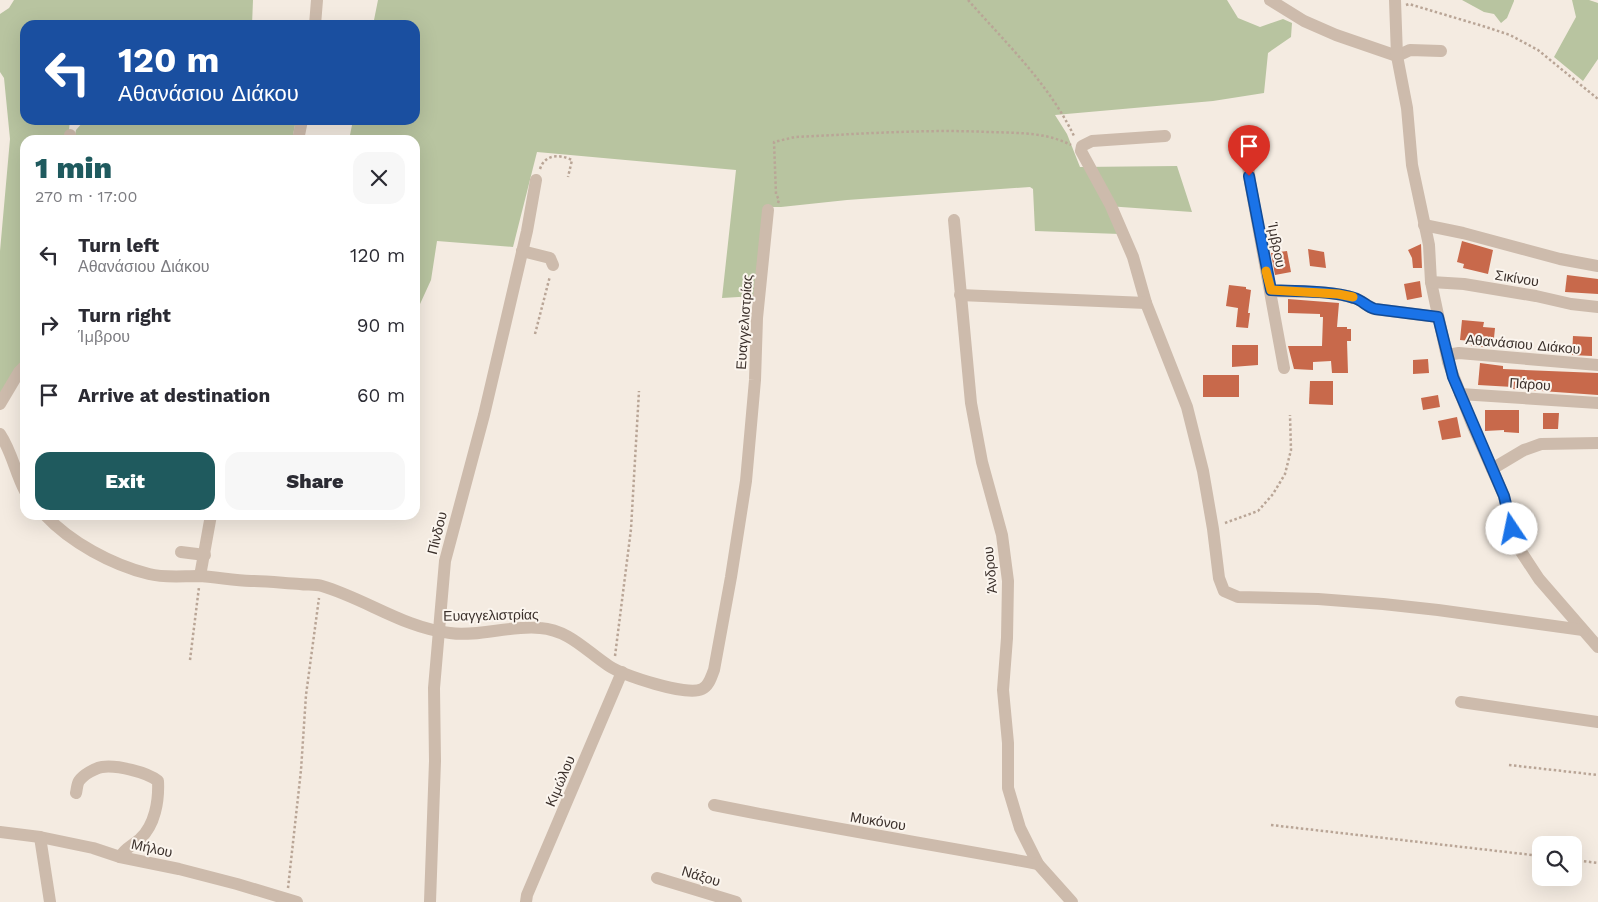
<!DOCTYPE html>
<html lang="en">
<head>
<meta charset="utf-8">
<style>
	:root { --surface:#fff; --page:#f7f7f7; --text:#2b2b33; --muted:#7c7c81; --accent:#1f5a5e }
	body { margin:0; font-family:"Work Sans",sans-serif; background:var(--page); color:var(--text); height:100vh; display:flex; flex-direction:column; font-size:19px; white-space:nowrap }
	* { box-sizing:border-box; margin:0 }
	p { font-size:16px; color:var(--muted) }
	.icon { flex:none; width:28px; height:28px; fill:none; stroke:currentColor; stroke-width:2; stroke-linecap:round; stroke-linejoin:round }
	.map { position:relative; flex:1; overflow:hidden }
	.panel { position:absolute; left:20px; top:135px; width:400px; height:385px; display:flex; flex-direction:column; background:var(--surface); border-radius:15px; box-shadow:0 5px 20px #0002 }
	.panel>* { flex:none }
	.guide { position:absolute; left:20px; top:20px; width:400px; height:105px; border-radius:15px; box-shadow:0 5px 20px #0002; background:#1a4fa0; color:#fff; overflow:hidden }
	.controls { position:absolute; left:1532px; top:836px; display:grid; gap:10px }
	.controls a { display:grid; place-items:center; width:50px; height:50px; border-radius:10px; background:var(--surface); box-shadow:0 5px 20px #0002; font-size:25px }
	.pin { position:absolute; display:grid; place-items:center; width:42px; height:42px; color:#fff; margin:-51px -21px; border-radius:50% 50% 50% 0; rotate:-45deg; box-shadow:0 0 5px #0007 }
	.pin .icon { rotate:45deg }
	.me { position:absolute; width:55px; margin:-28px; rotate:349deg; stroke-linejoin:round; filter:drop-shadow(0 0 4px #0008) }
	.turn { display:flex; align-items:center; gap:18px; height:105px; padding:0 15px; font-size:22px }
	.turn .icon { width:65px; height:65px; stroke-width:2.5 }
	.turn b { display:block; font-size:35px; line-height:42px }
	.round { display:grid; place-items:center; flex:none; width:52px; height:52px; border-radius:15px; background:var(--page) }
	.summary { display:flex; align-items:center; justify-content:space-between; height:85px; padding:0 15px }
	h1 { font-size:30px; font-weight:800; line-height:38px; color:var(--accent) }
	.button { display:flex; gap:10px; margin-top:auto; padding:10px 15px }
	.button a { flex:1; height:58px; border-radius:15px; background:var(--accent); color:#fff; font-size:20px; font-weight:800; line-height:58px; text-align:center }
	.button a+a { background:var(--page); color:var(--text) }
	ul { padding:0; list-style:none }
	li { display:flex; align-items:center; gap:15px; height:70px; padding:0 15px }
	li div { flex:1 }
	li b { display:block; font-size:19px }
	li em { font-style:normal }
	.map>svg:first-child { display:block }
	.green { fill:#b8c4a0 }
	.building { fill:#c8694b }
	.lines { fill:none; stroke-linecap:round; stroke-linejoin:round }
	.path { stroke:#b9a596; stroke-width:2.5; stroke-dasharray:2.5 2.5; stroke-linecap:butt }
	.minor { stroke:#cdbbac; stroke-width:12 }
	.route-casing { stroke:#114b97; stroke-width:12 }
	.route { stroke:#1a73e8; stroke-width:9 }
	.slow { stroke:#f59e0b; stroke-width:9 }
	.labels { text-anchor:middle; stroke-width:4; stroke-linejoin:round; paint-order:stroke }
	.street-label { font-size:14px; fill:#3b302b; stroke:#fbf5ee }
</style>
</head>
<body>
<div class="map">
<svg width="1598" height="902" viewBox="0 0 1598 902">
	<rect width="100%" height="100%" fill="#f4ebe1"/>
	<g class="green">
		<polygon points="14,0 253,0 252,25 25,25 25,120 70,120 68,140 25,140 25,362 0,397 0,251 10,139 4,78 0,72 0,14 9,8"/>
		<polygon points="378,0 1227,0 1238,18 1260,27 1283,19 1292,23 1291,37 1268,53 1264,93 1213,101 1055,115 1067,134 1080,167 1177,166 1192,212 1107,206 1120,234 1035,231 1033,189 1030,187 847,200 781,207 766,207 755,296 722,298 736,170 537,152 513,247 437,241 431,280 415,315 415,140 349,140 353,120 415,120 415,25 373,25"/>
		<polygon points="1462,0 1514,0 1514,1 1507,18 1501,23 1494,14 1484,12"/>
		<polygon points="1572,0 1589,0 1598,3 1598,59 1583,81 1554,57 1576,17"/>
		<polygon points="108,120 296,120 292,140 74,140 76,130 83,122 97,124"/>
	</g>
	<g class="building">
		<polygon points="1462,241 1493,250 1488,274 1463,268 1464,264 1457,262"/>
		<polygon points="1421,244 1422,268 1413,268 1412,258 1408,250"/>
		<polygon points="1308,249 1324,252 1326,268 1310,266"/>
		<polygon points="1287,251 1291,272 1275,275 1271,253"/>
		<polygon points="1567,275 1598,279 1598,294 1565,292"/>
		<polygon points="1420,281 1422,297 1407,300 1404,284"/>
		<polygon points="1229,285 1246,287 1246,289 1251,290 1248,313 1250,313 1248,328 1236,327 1238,308 1226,306"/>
		<polygon points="1288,299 1339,303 1337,327 1347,327 1347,329 1351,329 1351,341 1347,341 1348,373 1332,373 1331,361 1313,362 1313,370 1294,369 1288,346 1322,346 1323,317 1320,317 1320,314 1288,313"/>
		<polygon points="1462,320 1484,322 1483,327 1495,328 1493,348 1471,346 1471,341 1460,340"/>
		<polygon points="1573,336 1592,337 1592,356 1572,355"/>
		<polygon points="1232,345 1258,345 1258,365 1232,367"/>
		<polygon points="1428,359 1429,373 1413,374 1413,360"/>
		<polygon points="1480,363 1503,366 1503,369 1598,373 1598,395 1513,389 1513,387 1478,385"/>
		<rect x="1203" y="375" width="36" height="22"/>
		<polygon points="1310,381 1333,381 1333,405 1309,404"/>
		<polygon points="1438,395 1440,407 1423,410 1421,398"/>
		<polygon points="1485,410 1519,410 1519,433 1504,432 1504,430 1485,431"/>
		<polygon points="1543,413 1559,413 1558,429 1543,429"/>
		<polygon points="1457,417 1461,437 1442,440 1438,421"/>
	</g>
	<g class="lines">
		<g class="path">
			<path d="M968,0C1006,43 1049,84 1074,136"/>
			<polyline points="1406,5 1409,4 1486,27 1510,35 1538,50 1598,99"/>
			<path d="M540,169C545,154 559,154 572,160L568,177"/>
			<path d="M778,203L779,200L776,194L774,142L795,137C859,134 924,129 989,132C1017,133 1046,132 1071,145"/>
			<polyline points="535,334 550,276"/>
			<polyline points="1225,523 1258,511 1273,494 1285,474 1291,450 1290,415"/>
			<polyline points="615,656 631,529 639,391"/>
			<polyline points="190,660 199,587"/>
			<polyline points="1509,765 1598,775"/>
			<polyline points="1271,825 1541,856"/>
			<polyline points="1574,860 1598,863"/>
			<polyline points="288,888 301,770 306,695 319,598"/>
		</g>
		<g class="minor">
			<polyline points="1270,0 1304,21 1336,35 1397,56 1410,50 1441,51"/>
			<polyline points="1395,0 1397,56 1407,108 1412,165 1429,245 1431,282 1448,362 1472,424 1504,496 1514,541 1539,579 1598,647"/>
			<polyline points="315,25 317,0"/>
			<polyline points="1165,136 1092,141 1082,146 1081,151 1111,206 1133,257 1146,303 1187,407 1203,471 1213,529 1219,578 1224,591 1238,597 1318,599 1383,604 1438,610 1583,630"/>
			<polyline points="70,140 70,135"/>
			<polyline points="298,140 302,120"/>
			<polyline points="1247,157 1250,182 1284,368"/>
			<polyline points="954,220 971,403 982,462 1002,535 1008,581 1007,638 1003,690 1008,743 1008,788 1020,828 1038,864 1072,902"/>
			<polyline points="1424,225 1463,233 1560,259 1598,266"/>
			<polyline points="522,251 550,258 553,265"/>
			<polyline points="1431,282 1464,284 1536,296 1571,304 1598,307"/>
			<path d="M1271,291C1296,292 1330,290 1354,298C1362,300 1367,307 1375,309L1438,317"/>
			<polyline points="960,295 1146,303"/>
			<polyline points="1447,355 1459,353 1598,365"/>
			<polyline points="1460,394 1598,403"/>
			<polyline points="0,404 19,372 25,366"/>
			<path d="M0,434C12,452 15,472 25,491"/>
			<polyline points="1492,469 1524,450 1541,444 1598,443"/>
			<path d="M45,515C70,542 112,565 149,574C164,578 182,576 198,576C215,577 233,580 251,581C267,581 283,583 300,584C307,585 315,584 322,586C366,599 404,628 450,633C479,637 510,625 540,628C569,630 586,651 609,666C623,675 687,697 702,689C709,686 711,677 714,670L731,577L746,481L755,380L757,318L768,210"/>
			<polyline points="181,552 205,555"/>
			<polyline points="200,576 211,515"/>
			<polyline points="1461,702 1598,722"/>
			<path d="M76,793C77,789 77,784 79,781C83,775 95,768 102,767C117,765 147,772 158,781C159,801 155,825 140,839C132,846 125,848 120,857"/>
			<path d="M714,805C822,827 930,844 1038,864"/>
			<polyline points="0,832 40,837 93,848 120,857 179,869 237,884 297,902"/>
			<polyline points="40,837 50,902"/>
			<polyline points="657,878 736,902"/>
			<polyline points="430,902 435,761 434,688 445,561 484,415 527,231 536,180"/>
			<polyline points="526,902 527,895 622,672"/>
		</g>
	</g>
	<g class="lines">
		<defs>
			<path id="route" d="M1249,176L1271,290C1296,292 1330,290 1354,298C1362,300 1367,307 1375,309L1438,317L1453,377L1504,496L1512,529"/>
		</defs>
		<use href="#route" class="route-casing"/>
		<use href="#route" class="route"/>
		<polyline class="slow" points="1266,271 1271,290 1338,294 1353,297"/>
	</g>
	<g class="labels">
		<g class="street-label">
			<text transform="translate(1277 245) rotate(79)" y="5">Ίμβρου</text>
			<text transform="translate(1517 278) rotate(9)" y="5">Σικίνου</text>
			<text transform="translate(744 322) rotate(-86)" y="5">Ευαγγελιστρίας</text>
			<text transform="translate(1523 344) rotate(5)" y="5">Αθανάσιου Διάκου</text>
			<text transform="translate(1530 384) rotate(4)" y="5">Πάρου</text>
			<text transform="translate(437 533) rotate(-76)" y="5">Πίνδου</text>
			<text transform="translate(990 570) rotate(-95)" y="5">Άνδρου</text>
			<text transform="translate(491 615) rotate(-1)" y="5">Ευαγγελιστρίας</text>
			<text transform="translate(560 781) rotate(-67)" y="5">Κιμώλου</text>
			<text transform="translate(878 821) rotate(9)" y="5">Μυκόνου</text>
			<text transform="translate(152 848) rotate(12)" y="5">Μήλου</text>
			<text transform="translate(701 876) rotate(17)" y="5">Νάξου</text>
		</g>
	</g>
</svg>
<div class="controls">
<a><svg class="icon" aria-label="search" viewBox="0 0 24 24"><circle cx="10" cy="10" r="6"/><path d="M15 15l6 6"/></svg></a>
</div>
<div class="pin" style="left:1249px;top:176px;background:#d93025"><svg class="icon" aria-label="arrive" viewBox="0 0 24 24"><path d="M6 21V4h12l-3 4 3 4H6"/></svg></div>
<svg class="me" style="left:1512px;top:529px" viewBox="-20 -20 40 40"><circle r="19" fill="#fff"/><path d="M0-13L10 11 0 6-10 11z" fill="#1a73e8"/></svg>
<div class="guide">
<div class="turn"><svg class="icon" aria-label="left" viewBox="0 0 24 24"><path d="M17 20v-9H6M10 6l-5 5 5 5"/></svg><div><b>120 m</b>Αθανάσιου Διάκου</div></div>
</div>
<section class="panel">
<div class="summary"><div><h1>1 min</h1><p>270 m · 17:00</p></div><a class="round"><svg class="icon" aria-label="close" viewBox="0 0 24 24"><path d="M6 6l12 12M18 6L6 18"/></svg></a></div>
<ul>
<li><svg class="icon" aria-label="left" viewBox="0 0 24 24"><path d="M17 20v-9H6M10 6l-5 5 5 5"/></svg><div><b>Turn left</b><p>Αθανάσιου Διάκου</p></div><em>120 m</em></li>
<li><svg class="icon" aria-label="right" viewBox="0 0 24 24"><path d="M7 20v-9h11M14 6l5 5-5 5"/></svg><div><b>Turn right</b><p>Ίμβρου</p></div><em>90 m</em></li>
<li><svg class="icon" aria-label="arrive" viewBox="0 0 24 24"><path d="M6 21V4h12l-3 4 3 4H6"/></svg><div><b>Arrive at destination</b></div><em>60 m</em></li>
</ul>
<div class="button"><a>Exit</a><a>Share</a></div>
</section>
</div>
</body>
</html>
